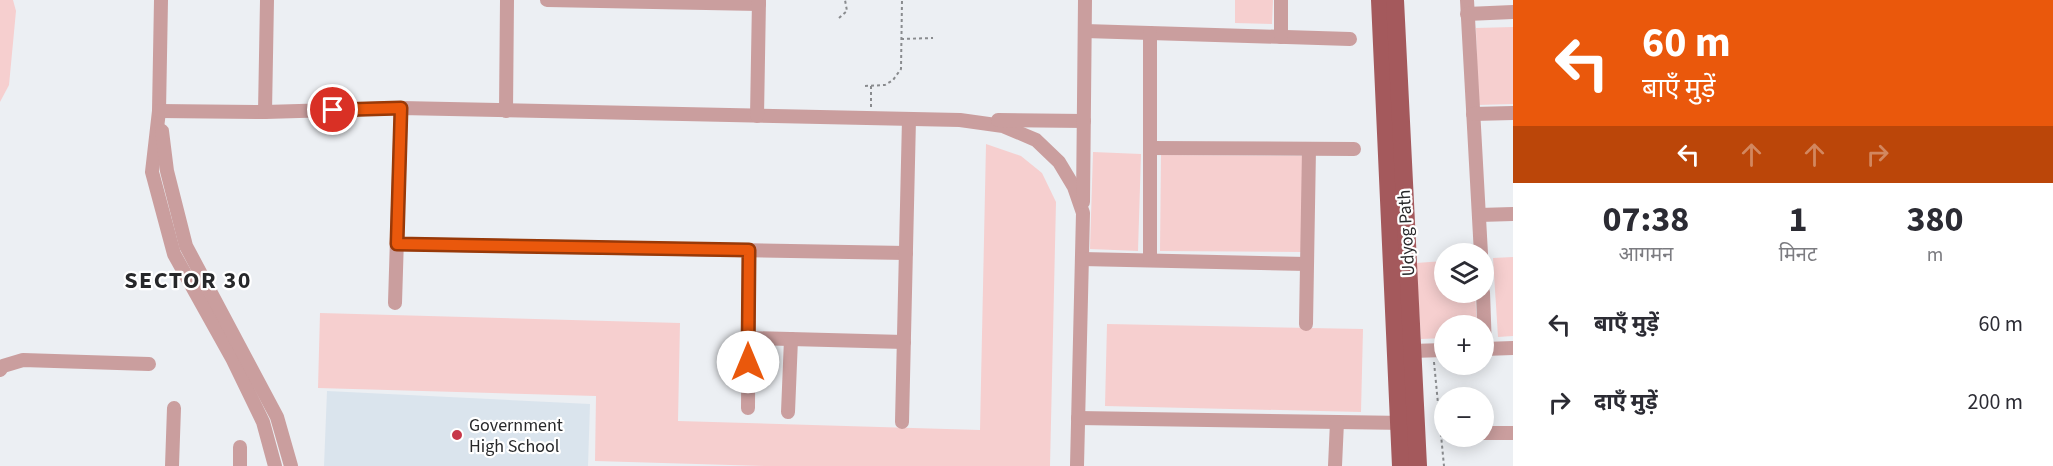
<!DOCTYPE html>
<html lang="hi">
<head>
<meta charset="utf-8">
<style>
	:root { --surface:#fff; --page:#f2f2f3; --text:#2b2b33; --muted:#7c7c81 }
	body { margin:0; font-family:"Source Sans 3","Noto Sans Devanagari",sans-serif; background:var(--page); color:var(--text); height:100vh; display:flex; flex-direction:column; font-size:22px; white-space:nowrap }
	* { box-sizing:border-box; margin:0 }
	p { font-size:20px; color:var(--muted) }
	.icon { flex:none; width:33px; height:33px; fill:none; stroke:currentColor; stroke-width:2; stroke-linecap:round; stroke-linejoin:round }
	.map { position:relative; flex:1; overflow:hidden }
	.details { display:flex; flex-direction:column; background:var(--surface); width:540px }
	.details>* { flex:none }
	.guide { background:#ea580c; color:#fff; overflow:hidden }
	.controls { position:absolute; left:1434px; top:243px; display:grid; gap:12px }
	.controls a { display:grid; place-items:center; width:60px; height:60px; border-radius:50%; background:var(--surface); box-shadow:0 3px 15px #0003; font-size:30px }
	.pin { position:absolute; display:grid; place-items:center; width:51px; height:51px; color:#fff; margin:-26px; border:3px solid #fff; border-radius:50%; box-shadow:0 2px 6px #0007 }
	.me { position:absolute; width:66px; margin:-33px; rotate:0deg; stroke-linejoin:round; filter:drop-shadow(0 0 4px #0008) }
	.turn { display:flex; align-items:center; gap:21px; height:126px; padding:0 30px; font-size:27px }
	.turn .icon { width:78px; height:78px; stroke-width:2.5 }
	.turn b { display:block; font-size:42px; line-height:51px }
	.lanes { display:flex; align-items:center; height:57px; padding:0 30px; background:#0003; justify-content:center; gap:30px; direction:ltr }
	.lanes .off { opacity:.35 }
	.eta { display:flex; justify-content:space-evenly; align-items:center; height:102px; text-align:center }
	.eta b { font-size:36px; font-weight:700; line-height:42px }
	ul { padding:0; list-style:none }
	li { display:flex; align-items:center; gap:18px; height:78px; padding:0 30px }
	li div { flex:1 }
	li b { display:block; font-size:22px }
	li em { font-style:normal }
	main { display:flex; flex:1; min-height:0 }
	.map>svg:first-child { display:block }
	.built { fill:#dae4ed }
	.green { fill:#f6cfcf }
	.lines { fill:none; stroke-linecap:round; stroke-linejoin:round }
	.path { stroke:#898b8e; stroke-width:2; stroke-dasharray:3 3; stroke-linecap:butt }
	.minor { stroke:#ca9e9e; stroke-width:14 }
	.major { stroke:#a4595c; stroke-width:18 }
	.route-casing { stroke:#983908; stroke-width:15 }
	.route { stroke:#ea580c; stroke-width:10 }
	.poi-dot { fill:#c73749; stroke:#fff; stroke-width:2 }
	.labels { text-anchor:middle; stroke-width:4.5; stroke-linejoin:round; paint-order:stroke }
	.street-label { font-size:18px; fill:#27282a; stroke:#fff }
	.poi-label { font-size:18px; fill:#27282a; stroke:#fff; text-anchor:start }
	.district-label { font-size:24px; font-weight:bold; letter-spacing:1.5px; fill:#27282a; stroke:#fff }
</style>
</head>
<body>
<main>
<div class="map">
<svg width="1513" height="466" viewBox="0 0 1513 466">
	<rect width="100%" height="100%" fill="#eceff3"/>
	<polygon class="built" points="327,391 590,404 588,466 324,466"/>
	<g class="green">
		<polygon points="0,0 13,0 16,11 9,85 0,102"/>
		<polygon points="1235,0 1273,0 1272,24 1235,23"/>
		<polygon points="1513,27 1513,104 1478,105 1476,28"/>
		<polygon points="986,144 1021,156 1042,173 1056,202 1050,466 764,466 595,461 596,396 318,388 320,313 680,323 678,421 980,430"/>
		<polygon points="1093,152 1141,154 1138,251 1090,249"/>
		<polygon points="1161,155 1303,156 1302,252 1160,251"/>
		<polygon points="1513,257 1513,336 1498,337 1493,258"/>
		<polygon points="1444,261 1444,292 1475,293 1477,325 1444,326 1444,338 1421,339 1416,263"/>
		<polygon points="1107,324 1363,329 1361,412 1105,406"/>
	</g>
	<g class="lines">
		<g class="path">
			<polyline points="839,18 847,11 845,0"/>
			<polyline points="901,39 933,38"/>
			<polyline points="865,86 885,85 893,80 901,69 902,0"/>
			<polyline points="871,86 871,107"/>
			<polyline points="1434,362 1444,466"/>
		</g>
		<g class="minor">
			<polyline points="161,0 159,111 152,172 174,254 232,358 263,422 275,466"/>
			<polyline points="547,0 759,4"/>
			<polyline points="1467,0 1481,254"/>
			<polyline points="1467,14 1513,12"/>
			<polyline points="1085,31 1350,39"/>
			<polyline points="1281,37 1281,0"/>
			<polyline points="159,111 265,112 401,108 960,120 1003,126 1036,140 1059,162 1074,187 1083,213 1077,466"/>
			<polyline points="506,111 507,0"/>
			<polyline points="265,112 267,0"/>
			<polyline points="1473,114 1513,113"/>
			<polyline points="757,116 759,0"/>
			<polyline points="998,120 1084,121"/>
			<polyline points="162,131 167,171 186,246 277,417 291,466"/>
			<polyline points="1150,148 1354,149"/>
			<polyline points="1083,202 1085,0"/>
			<polyline points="1479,215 1513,214"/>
			<polyline points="397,244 906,253"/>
			<polyline points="1082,259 1307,264"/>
			<polyline points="1150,260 1150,33"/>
			<polyline points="1483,292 1485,349"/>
			<polyline points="395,303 401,108"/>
			<polyline points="1306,324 1309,149"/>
			<polyline points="748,338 904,342"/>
			<polyline points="1484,349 1513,348"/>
			<polyline points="1412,351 1444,350"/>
			<polyline points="0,370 3,366 23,360 149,364"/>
			<polyline points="748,408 749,250"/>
			<polyline points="788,412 791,339"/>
			<polyline points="1078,418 1406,423"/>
			<polyline points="902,422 909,119"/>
			<polyline points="1484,433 1513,433"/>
			<polyline points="172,466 174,408"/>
			<polyline points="240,466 240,447"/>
			<polyline points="1335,466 1337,422"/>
		</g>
		<g class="major">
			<polyline points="1380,0 1401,466"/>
			<polyline points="1395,0 1418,466"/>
		</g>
	</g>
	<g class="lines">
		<defs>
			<polyline id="route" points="333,110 401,108 397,244 749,250 748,362"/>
		</defs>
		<use href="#route" class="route-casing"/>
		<use href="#route" class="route"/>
	</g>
	<circle class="poi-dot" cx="457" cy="435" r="6"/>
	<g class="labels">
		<g class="street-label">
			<text transform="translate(1406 233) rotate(-93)" y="6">Udyog Path</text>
		</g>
		<g class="poi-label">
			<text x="469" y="431">Government<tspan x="469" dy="21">High School</tspan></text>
		</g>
		<g class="district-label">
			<text x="188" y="288">SECTOR 30</text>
		</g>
	</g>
</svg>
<div class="controls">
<a><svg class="icon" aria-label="layers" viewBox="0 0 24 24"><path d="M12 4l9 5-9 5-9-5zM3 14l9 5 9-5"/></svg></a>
<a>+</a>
<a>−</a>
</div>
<div class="pin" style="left:333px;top:110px;background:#d93025"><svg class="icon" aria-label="arrive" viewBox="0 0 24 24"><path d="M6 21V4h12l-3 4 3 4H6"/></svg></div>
<svg class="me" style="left:748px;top:362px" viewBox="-20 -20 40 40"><circle r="19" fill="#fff"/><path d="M0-13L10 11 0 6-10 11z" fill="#ea580c"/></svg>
</div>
<section class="details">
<div class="guide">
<div class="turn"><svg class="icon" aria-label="left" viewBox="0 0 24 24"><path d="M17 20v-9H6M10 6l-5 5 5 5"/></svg><div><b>60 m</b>बाएँ मुड़ें</div></div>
<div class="lanes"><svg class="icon" aria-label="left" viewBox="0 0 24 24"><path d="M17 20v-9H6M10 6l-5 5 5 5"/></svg><svg class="icon off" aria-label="ahead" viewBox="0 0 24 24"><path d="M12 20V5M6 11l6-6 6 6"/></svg><svg class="icon off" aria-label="ahead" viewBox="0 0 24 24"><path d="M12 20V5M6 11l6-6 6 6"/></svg><svg class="icon off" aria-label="right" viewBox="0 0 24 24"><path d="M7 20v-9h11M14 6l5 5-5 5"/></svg></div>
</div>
<div class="eta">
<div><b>07:38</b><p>आगमन</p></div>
<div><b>1</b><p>मिनट</p></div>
<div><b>380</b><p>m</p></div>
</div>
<ul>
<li><svg class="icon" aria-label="left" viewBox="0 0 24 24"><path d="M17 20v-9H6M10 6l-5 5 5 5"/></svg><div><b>बाएँ मुड़ें</b></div><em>60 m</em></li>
<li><svg class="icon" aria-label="right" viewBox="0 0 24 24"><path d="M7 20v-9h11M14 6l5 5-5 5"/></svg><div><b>दाएँ मुड़ें</b></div><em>200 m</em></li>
</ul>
</section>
</main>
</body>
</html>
